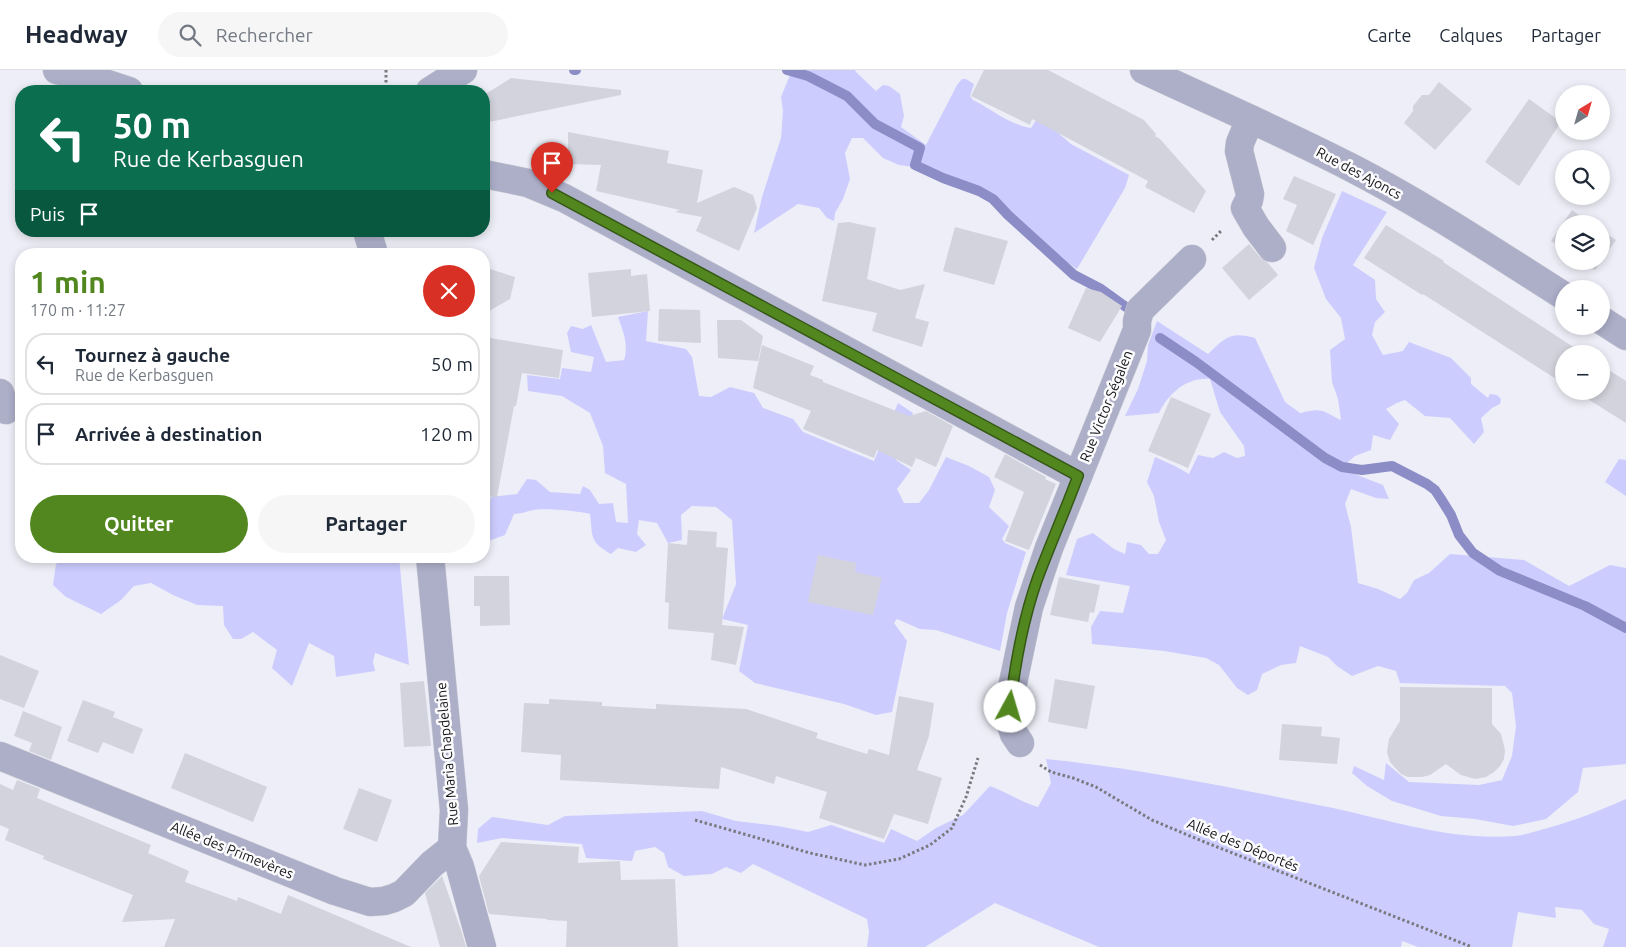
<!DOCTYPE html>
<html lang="fr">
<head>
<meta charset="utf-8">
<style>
	:root { --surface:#fff; --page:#f6f6f7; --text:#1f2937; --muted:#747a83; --line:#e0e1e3; --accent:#528720 }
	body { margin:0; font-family:Ubuntu,sans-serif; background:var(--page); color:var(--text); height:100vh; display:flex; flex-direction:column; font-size:19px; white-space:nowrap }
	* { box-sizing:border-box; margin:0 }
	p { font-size:16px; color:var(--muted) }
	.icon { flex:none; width:28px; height:28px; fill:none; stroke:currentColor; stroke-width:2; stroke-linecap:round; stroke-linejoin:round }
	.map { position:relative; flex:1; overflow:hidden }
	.panel { position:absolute; left:15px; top:178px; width:475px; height:315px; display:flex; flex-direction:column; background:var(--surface); border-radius:20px; box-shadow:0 2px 8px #0003 }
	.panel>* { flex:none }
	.top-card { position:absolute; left:15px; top:15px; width:475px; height:152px; border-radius:20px; box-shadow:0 2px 8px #0003; background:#0b6e4f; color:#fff; overflow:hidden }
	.needle { width:32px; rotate:37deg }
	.tools { position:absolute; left:1555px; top:15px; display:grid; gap:10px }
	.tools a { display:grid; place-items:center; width:55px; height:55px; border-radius:50%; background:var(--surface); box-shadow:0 2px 8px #0003; font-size:25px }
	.pin { position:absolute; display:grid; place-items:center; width:42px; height:42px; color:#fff; margin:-51px -21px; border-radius:50% 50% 50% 0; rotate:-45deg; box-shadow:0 0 5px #0007 }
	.pin .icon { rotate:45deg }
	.me { position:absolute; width:55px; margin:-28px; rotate:6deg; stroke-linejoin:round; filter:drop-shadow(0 0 4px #0008) }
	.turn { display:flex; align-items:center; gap:18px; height:105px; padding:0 15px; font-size:22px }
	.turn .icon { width:65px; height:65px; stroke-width:2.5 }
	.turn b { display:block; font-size:35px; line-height:42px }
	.then { display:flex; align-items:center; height:48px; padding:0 15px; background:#0003; gap:10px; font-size:19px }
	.round { display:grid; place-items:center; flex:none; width:52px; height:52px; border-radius:26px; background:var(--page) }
	.overview { display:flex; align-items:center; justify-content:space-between; height:85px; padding:0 15px }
	h1 { font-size:30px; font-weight:700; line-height:38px; color:var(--accent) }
	.button { display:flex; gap:10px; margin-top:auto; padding:10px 15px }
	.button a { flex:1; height:58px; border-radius:30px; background:var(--accent); color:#fff; font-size:20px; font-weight:700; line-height:58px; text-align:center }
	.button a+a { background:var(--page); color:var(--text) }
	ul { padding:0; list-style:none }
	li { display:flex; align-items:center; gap:15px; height:62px; margin:0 10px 8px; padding:0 5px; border:2px solid var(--line); border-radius:20px }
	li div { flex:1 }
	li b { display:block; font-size:19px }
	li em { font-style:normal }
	header { display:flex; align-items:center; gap:30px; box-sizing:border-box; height:70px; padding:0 25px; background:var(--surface); border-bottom:1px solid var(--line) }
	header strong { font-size:24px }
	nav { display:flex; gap:28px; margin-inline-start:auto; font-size:18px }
	.search { width:350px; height:45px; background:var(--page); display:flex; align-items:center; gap:12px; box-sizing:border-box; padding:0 18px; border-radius:28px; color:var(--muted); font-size:19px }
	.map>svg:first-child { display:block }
	.green { fill:#cccdfe }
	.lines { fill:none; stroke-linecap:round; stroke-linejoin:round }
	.stream { stroke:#8c8dc6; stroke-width:10 }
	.building { fill:#d2d3dc }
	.street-casing { stroke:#cacbd3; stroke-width:29 }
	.path { stroke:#79797f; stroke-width:3; stroke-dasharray:2.5 2.5; stroke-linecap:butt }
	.street { stroke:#adafc9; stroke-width:28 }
	.route-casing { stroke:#355815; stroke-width:12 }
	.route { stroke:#528720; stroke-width:9 }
	.labels { text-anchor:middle; stroke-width:5; stroke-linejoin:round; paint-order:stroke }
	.street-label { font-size:14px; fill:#131316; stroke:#fcfcfe }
</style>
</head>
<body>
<header>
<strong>Headway</strong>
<div class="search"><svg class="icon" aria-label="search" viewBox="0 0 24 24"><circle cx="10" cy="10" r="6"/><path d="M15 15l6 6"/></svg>Rechercher</div>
<nav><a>Carte</a><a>Calques</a><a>Partager</a></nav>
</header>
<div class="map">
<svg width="1626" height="877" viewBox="0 0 1626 877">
	<rect width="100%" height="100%" fill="#edeef7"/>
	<g class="green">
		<path d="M792,0H855L856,2L876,21L883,15L889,16L900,24L904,46L901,57L926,75L957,15L962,9H966L974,14L970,26L973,30C995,41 1006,53 1031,58L1045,36L1056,61L1071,74L1129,105L1125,118L1077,199L1062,189L1020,153L991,123L930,99L899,95L883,88L863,68H852L845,83L850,109L843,129L835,143L834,151L827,148L819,138L798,134L754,163L762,127L781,68L783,41L781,27Z"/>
		<path d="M1342,121L1387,142L1353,195L1375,210L1376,229L1385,242L1375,252L1372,265L1383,285L1403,281L1409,272L1451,288L1471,308V314L1488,328L1490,324L1497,325L1501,329L1500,334L1492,338L1481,348L1484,362L1474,374L1450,348L1425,346L1405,330L1397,333L1386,339L1399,354L1390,370L1373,365L1371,380L1355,386L1348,392L1352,403L1383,415L1389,429L1376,428L1351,419L1345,434L1351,457L1358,513L1378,519L1400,529L1407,523L1414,510L1429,503L1450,484L1524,490L1569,516L1610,495L1626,498V694L1583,698L1578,722L1546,749L1513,756L1475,749L1441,746L1392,731L1367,716L1352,703L1354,696L1384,710L1386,693L1409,712L1479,715L1502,710L1512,686L1516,656L1512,623L1505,616L1400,613L1396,601L1378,596L1352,606L1337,596L1328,587L1300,576L1296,593L1281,595L1262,604L1257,620L1248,625L1237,618L1219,595L1206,588L1164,581L1092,574L1091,557L1100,541L1123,543L1130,516L1066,505L1077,469L1093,463L1114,479L1125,484L1127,472L1141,475L1149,484H1158L1166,470L1159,452L1154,426L1147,412L1155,387L1175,396L1189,404L1198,385L1213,388L1224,382L1237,388L1245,386L1244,376L1220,342L1210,309C1187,307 1169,323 1159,343L1125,346L1138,319L1147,291L1148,275L1157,251L1208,284C1225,268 1230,261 1255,268L1285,332L1300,343C1324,337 1322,341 1341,350L1338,329L1332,312L1330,280L1345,269L1341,248L1326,229L1314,198L1322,168Z"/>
		<path d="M648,241L646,271L686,279L692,287L699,326L711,327L730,317L754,323L763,338L793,349L803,362L874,391L898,333L913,343L896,390L911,400L897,419L904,433H919L929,420L946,387L969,396L989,407L995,420L989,437L1009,456L1002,469L1005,473L1026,482L1007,543L1000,581L936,560L920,559L897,549L894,553L907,571L892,642L876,645L844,634L755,613L739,601L748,555L722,549L736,514L732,450L716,437L692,436L681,445L682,470L668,473L657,453L639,450L637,464L646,475L636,482L618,478L611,484C589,471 593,468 590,444C578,441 546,438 534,440C526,441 522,444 514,444L505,465L488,471L486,448L491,427L517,424L527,409L536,410L550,422L580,424L583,416L590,420L599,434L613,433L616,452L628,453L626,414L605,403L603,376L590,343L562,326L528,321L527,305L560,309L562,298L591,302L594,287L571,282L567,263L571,256L583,259L591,255L606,292L624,290C629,275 623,261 618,247Z"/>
		<polygon points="1619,389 1626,390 1626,426 1605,412"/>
		<polygon points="68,486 91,486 98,491 100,486 399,486 409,595 375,583 373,592 375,601 336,607 334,586 309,573 292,616 272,598 277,580 253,562 241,569 233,569 224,555 223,536 197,535 173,525 151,513 134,516 121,530 101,544 66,527 53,515 56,494"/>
		<path d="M1046,689C1143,699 1238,719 1333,738C1393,751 1453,771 1515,766C1523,765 1530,763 1537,761C1568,753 1597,742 1626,729V877H1603L1609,859L1594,854L1582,840L1555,837L1556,848L1518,842L1512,877H1418L1402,871L1401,877H1099L995,833L925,877H867L869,862L867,849L753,794L741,803L726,797L712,804L684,806L668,797L664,783L655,777L635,781L632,791L586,788L582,774L502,768L477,773L478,759L492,747L548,755L565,746L702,741L736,751L778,756L808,762L831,755L884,773L891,759L917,771L936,758L963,745L990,716C1007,722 1020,732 1038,737L1051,713Z"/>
	</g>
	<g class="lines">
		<g class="stream">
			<polyline points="574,0 576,0"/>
			<polyline points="787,0 808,6 847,26 875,54 920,78 915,95 943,108 979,121 993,129 1008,145 1074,205 1101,219 1126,237"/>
			<polyline points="1160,268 1196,292 1325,388 1342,397 1362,400 1392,396 1427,414 1435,420 1441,429 1451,445 1459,465 1473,483 1500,501 1585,536 1626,558"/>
		</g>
	</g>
	<g class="building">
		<polygon points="984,0 1048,0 1144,50 1156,64 1155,66 1160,69 1206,121 1194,143 1145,117 1148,111 1032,49 1030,55 971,26"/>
		<polygon points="511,8 621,20 621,25 484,53 484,25"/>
		<polygon points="1439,12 1472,39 1435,80 1404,53 1413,41 1413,36 1422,25 1429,25"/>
		<polygon points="1529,29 1561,52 1519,116 1485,92"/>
		<polygon points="568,62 669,81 667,93 703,100 697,133 734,117 753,125 757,138 739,181 696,161 702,147 675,142 680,140 596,121 601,95 568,94"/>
		<polygon points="1294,106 1336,124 1313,175 1286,161 1297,135 1283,129"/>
		<polygon points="1572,140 1592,154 1564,154 1564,179 1551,171"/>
		<polygon points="849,152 876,158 867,209 900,220 925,214 915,248 929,252 922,277 872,261 877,243 822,231 838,153"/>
		<polygon points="1386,155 1444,191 1443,192 1584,284 1564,284 1564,314 1423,224 1422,225 1364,188"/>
		<polygon points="955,157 1008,171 994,215 943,201"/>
		<polygon points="1601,160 1616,170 1601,191"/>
		<polygon points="1249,174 1260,187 1268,193 1278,205 1249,230 1222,198"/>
		<polygon points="1582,191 1601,191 1595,200"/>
		<polygon points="484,197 515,207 510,229 484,244"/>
		<polygon points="631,199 631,206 647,204 650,241 592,247 588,203"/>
		<polygon points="1086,218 1101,222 1122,236 1100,272 1068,258"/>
		<polygon points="659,239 700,240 701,273 658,271"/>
		<polygon points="717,250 741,250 763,266 758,291 718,288"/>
		<polygon points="484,267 563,280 559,308 522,303 516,336 514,336 497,427 484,426"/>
		<polygon points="762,275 814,296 810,305 823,310 823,312 909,346 926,341 953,356 936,397 916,388 912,397 877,380 874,388 803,359 811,341 753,318"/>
		<polygon points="1601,295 1626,311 1626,353 1575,321 1601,321"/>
		<polygon points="1171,327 1211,344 1188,398 1148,381"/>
		<polygon points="1005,384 1046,407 1045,409 1056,414 1029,480 1005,471 1024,422 994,407"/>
		<polygon points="688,460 717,462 716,477 728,478 722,555 744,557 736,595 711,590 714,563 668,559 669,533 665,532 668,473 687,475"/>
		<polygon points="818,485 856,493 855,502 882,508 873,545 808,532"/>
		<polygon points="474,506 509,506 510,555 480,556 480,536 474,536"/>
		<polygon points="1059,507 1100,515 1094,543 1090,542 1088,552 1050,545"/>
		<polygon points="0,585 39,601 24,638 0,629"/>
		<polygon points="1055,609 1095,616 1087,659 1048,652"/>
		<polygon points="424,611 431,676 404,677 400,613"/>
		<polygon points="1400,617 1492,618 1492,654 1501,664 1505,680 1504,689 1500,696 1494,702 1486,707 1475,709 1461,705 1446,694 1430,705 1422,707 1408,707 1401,704 1390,692 1387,682 1389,669 1400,651"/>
		<polygon points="899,626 934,633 929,666 917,700 942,708 928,754 894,744 884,769 819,748 827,722 776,706 774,714 721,697 719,719 560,710 561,685 521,682 524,633 549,634 549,629 602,632 602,636 656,639 656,634 746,639 818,663 816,668 867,684 869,679 889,685"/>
		<polygon points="83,630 115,642 113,647 143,659 133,684 103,672 98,683 67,671"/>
		<polygon points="23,641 62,657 51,690 29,681 32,673 14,666"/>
		<polygon points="1282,654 1322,657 1321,666 1340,668 1337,694 1279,690"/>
		<polygon points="185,683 267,717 253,752 171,718"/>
		<polygon points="17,710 40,719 37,728 151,775 148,783 189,801 185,812 237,831 238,827 281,844 288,825 411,877 164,877 175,849 122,852 133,825 43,789 44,786 5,770 9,759 0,755 0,714 13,720"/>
		<polygon points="359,718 392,730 377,772 343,759"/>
		<polygon points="501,772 579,777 578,793 620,791 621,810 675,809 678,877 566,877 567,851 547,850 547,849 489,844 479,806"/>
		<polygon points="442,806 462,863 466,877 440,877 425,823"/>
	</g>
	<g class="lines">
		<defs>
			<g id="street">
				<polyline points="57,0 83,6 129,21"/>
				<path d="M1144,0C1212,32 1282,62 1350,97C1424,135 1493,181 1564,226"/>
				<polyline points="430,21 463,0"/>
				<polyline points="1250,49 1240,73 1239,81 1250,124 1249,130 1245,138 1256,157 1272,178"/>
				<polyline points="484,104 528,113 564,128 1078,406"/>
				<polyline points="367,161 374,184"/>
				<polyline points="1601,250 1626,266"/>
				<polyline points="0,323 6,340"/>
				<polyline points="430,486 454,740 452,778 460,797 482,877"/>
				<polyline points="1020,673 1014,664 1010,651 1010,637 1013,613 1029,537 1049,478 1137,260 1137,251 1140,240 1192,189"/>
				<polyline points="0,686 335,821 370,832 384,831 394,828 404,823 432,794 452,778"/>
			</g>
		</defs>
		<use href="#street" class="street-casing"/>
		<g class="path">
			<polyline points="386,0 386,21"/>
			<polyline points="1212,170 1222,160"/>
			<polyline points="1040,695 1051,702 1073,708 1096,717 1152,750 1202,771 1472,877"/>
			<polyline points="695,750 810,783 865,795 899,789 930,775 952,758 966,727 978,688"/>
		</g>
		<use href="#street" class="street"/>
	</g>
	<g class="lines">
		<defs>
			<path id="route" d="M552,123L1078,406C1065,441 1050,475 1037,510C1023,550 1015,594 1010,637"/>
		</defs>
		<use href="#route" class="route-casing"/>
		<use href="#route" class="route"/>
	</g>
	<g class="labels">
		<g class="street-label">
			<text transform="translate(1359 103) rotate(28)" y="5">Rue des Ajoncs</text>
			<text transform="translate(1106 336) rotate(-68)" y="5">Rue Victor Ségalen</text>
			<text transform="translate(447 684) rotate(-95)" y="5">Rue Maria Chapdelaine</text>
			<text transform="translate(1243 775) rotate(22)" y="5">Allée des Déportés</text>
			<text transform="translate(232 780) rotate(22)" y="5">Allée des Primevères</text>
		</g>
	</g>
</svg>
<div class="tools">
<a><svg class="needle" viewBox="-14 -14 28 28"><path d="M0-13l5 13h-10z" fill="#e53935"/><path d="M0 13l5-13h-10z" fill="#747a83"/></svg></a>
<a><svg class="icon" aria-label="search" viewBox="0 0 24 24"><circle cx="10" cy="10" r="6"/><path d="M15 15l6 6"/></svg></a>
<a><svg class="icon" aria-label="layers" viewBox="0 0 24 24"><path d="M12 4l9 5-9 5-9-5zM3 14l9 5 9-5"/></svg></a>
<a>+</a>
<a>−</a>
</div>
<div class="pin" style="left:552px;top:123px;background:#d93025"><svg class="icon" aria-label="arrive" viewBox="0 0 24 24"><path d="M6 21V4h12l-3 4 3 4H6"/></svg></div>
<svg class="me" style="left:1010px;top:637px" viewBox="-20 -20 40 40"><circle r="19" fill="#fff"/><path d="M0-13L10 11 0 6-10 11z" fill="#528720"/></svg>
<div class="top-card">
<div class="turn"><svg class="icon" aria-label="left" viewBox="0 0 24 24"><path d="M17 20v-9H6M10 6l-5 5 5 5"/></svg><div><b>50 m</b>Rue de Kerbasguen</div></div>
<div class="then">Puis<svg class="icon" aria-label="arrive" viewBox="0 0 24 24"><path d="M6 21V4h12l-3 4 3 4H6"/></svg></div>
</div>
<section class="panel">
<div class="overview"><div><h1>1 min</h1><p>170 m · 11:27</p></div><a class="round" style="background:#d93025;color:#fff"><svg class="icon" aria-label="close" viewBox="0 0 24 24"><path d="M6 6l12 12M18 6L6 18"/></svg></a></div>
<ul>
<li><svg class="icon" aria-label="left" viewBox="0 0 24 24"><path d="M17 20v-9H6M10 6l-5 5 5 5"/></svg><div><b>Tournez à gauche</b><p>Rue de Kerbasguen</p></div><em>50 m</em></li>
<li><svg class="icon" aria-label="arrive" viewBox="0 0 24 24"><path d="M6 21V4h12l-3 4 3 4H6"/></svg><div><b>Arrivée à destination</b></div><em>120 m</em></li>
</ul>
<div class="button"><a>Quitter</a><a>Partager</a></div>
</section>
</div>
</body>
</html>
